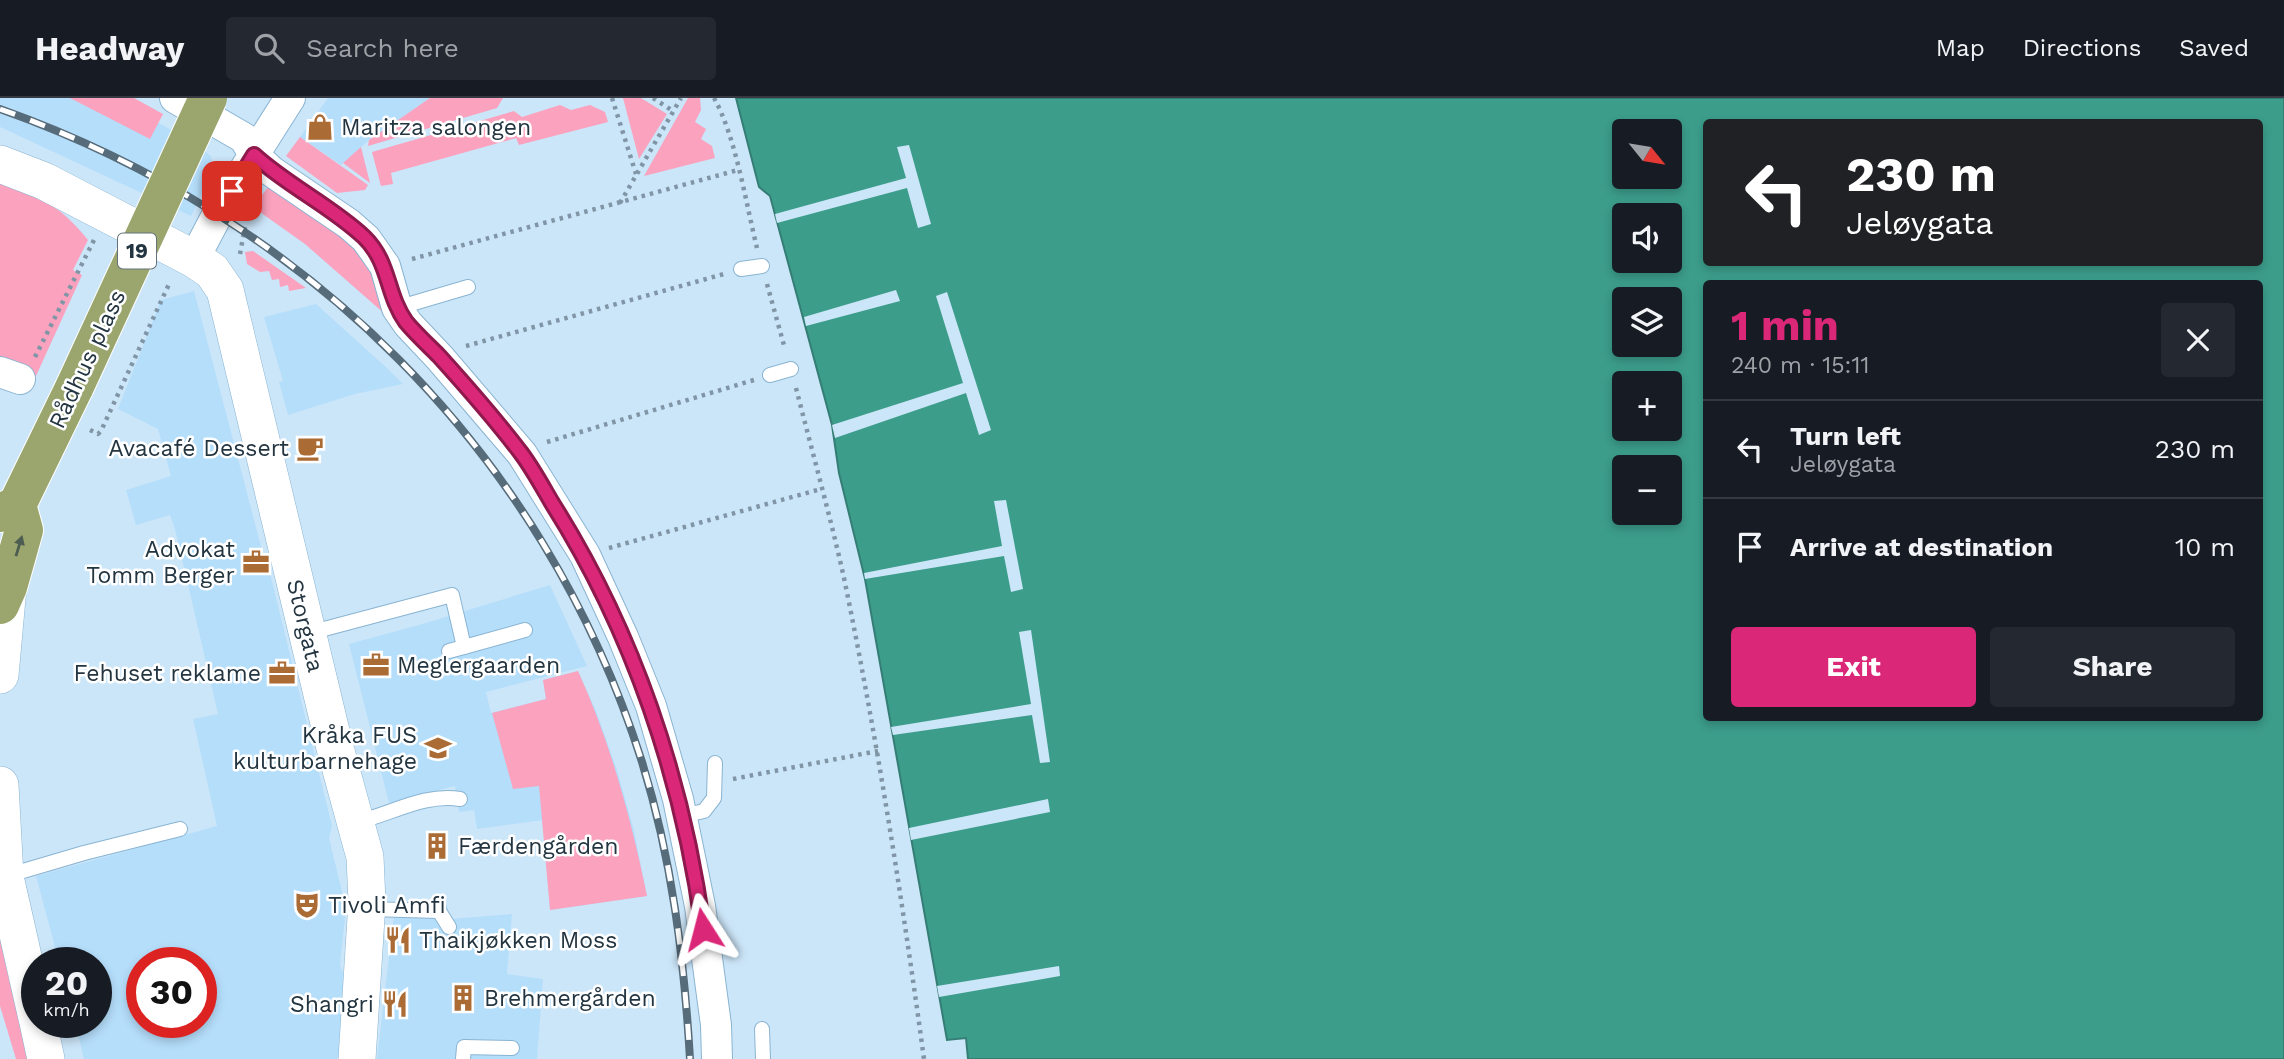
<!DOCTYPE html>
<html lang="en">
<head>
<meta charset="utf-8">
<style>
	:root { --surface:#171b24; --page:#242831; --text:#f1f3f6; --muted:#9ea1a6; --line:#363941; --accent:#db2777 }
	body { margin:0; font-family:"Work Sans",sans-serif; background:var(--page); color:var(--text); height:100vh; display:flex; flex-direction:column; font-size:26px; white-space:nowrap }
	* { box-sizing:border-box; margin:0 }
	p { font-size:23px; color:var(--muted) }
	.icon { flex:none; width:38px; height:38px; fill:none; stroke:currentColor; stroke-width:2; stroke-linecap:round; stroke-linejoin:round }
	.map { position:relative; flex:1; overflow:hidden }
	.sheet { position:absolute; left:1703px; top:182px; width:560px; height:441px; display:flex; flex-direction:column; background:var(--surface); border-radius:7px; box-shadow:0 4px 10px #0003 }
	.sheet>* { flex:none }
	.top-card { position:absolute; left:1703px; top:21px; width:560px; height:147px; border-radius:7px; box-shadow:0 4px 10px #0003; background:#202124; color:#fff; overflow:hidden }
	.needle { width:46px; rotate:120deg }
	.buttons { position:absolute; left:1612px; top:21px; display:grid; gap:14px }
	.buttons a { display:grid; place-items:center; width:70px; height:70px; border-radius:7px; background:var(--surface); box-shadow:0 4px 10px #0003; font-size:35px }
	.speed { position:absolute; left:21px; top:849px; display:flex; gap:14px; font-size:35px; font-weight:700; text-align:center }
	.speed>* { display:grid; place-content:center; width:91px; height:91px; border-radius:50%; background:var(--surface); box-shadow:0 4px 10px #0003; line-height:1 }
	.speed small { font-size:18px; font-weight:400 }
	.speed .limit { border:10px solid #d22; background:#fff; color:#111 }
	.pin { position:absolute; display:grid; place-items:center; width:60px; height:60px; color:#fff; margin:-30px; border-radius:14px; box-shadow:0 4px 10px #0006 }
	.me { position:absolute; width:77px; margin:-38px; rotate:351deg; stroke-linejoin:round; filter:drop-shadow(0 0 5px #0008) }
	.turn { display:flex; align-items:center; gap:24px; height:147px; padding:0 28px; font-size:32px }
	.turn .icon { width:91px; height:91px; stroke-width:2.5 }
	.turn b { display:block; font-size:49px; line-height:60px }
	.round { display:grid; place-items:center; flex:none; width:74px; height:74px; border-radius:7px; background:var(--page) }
	.overview { display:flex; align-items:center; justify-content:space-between; height:119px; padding:0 28px }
	h1 { font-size:42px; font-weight:700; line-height:52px; color:var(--accent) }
	.cta { display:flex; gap:14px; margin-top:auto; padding:14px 28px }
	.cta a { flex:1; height:80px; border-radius:7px; background:var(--accent); color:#fff; font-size:28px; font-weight:700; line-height:80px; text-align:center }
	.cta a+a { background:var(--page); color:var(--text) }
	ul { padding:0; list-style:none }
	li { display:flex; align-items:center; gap:21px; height:98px; padding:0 28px; border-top:2px solid var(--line) }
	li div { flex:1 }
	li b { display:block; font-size:26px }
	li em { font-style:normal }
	header { display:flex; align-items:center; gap:42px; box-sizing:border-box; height:98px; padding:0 35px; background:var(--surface); border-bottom:2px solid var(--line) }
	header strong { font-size:33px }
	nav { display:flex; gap:38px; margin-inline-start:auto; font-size:24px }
	.search { width:490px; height:63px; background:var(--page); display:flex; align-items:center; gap:18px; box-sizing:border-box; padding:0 24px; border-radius:7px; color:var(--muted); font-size:26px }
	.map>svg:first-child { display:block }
	.built { fill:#b5defb; fill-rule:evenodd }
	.green { fill:#faa2be }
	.water { fill:#3c9d8b; stroke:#347e75; stroke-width:2; fill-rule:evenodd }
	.pier { fill:#cce6f9 }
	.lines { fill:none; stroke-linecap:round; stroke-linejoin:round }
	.service-casing { stroke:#89b4d2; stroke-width:16 }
	.minor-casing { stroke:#89b4d2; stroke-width:32 }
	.tertiary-casing { stroke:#89b4d2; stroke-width:38 }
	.trunk-casing { stroke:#fff; stroke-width:40 }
	.path { stroke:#8096a6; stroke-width:4.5; stroke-dasharray:3.5 5; stroke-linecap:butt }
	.service { stroke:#fff; stroke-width:14 }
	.minor { stroke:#fff; stroke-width:30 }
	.tertiary { stroke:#fff; stroke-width:37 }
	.trunk { stroke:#9aa66e; stroke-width:38 }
	.rail-casing { stroke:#576c7a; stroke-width:8 }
	.rail { stroke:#fff; stroke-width:5; stroke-dasharray:16; stroke-linecap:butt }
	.trunk-bridge-casing { stroke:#fff; stroke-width:40; stroke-linecap:butt }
	.trunk-bridge { stroke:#9aa66e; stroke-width:38 }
	.oneway { fill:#4d5d51 }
	.route-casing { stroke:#8e194d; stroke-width:18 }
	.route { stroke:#db2777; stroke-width:12 }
	.labels { text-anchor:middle; stroke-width:5; stroke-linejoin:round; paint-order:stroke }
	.shield { fill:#fff; stroke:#65727a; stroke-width:2 }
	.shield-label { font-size:21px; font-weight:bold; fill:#233541 }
	.poi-label { font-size:23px; fill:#233541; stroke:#fff; text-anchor:start }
	.street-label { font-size:23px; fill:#233541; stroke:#fff }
</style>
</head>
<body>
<header>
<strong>Headway</strong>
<div class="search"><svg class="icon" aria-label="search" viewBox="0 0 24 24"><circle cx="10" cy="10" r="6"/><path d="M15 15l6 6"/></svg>Search here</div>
<nav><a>Map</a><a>Directions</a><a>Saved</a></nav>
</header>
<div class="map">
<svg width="2284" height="961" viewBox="0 0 2284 961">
	<rect width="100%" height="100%" fill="#cce6f9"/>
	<g class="built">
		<polygon points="0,0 114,0 193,44 211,58 213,72 191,118 0,29"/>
		<polygon points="328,0 430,0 369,42 341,67 300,39"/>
		<path d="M194,193L268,475H270L332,728L329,740L346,810L340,867L344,878L341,961H84L75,924H96V864H59L36,778L217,728L193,621L218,616L175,431L170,417L136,427L126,392L171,378L158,331L118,311L161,202ZM142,864H201V924H142Z"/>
		<polygon points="316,206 389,272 403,286 355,296 288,317 279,284 283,283 264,219"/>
		<polygon points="550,487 587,568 486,594 491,615 546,601 543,582 578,573 597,615 617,672 634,732 647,798 550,812 543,722 477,731 474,712 459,714 455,688 389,705 349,546 426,525"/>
		<polygon points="447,806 449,821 512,816 507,876 543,881 537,961 377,961 393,824 397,809"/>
	</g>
	<g class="green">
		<polygon points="70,0 134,0 163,16 150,41"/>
		<polygon points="430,0 503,0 497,10 368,48 369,42"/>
		<polygon points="623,0 641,0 667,16 639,61"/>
		<polygon points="688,0 700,0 701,12 695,24 706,31 701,41 712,48 715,60 644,78"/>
		<polygon points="560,7 571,12 590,7 605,14 608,24 519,47 516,40 391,75 393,86 381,88 372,54 514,13 522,19"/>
		<polygon points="300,39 368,87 365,92 337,95 286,58"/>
		<polygon points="361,49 370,85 343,65"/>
		<path d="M0,82C41,100 59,106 88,142L73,172L82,177L30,291L0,263Z"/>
		<polygon points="271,85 353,144 370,169 386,217 305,146 257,112 262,97"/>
		<polygon points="253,153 306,190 289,193 288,187 280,189 279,181 272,182 269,173 260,174 247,166 245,154"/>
		<path d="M578,573C611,646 631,720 647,798L550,812L539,688L513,691L492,615L546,601L543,582Z"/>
		<polygon points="0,841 33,961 16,961 0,908"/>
	</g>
	<path class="water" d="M736,0H2284V961H968L966,940L947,942L865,481L839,375L832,327L770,98L759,89ZM1706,24H2259V164H1706ZM1624,33H1670V79H1624ZM1624,117H1670V163H1624ZM1706,186H2259V620H1706ZM1624,201H1670V247H1624ZM1624,285H1670V331H1624ZM1624,369H1670V415H1624Z"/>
	<g class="pier">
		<polygon points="909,47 931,126 918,130 907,90 777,125 775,116 906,80 897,49"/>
		<polygon points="896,192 900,203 806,228 804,219"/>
		<polygon points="947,194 991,332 979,337 966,295 835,340 832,327 963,285 936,198"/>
		<polygon points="1006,402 1023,491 1011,494 1004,458 865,481 864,475 1002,448 994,403"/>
		<polygon points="1031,532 1050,664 1040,665 1032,617 893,637 891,629 1031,606 1019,534"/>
		<polygon points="1048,701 1050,714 911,742 909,730"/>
		<polygon points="1059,868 1060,878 939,899 937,888"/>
	</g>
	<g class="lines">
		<defs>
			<g id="service">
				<polyline points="741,171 762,168"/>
				<polyline points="397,210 468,189"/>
				<polyline points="770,277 791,271"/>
				<polyline points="309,535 452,497 464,549 525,532"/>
				<polyline points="449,553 464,549"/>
				<polyline points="682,718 704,713 714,700 715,665"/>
				<path d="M357,724C391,716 425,695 460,701"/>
				<polyline points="6,778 84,755 180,731"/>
				<polyline points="368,811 439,813 449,829"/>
				<polyline points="762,931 763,961"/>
				<polyline points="463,961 464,949 512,950"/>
			</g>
			<g id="minor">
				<polyline points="175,0 244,40 254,57 271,73 349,126 366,141 385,168 397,210 408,226 440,260 522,356 585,457 623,539 651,608 678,701 700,808 716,927 717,961"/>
				<polyline points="194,161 224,104 290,0"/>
				<polyline points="0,274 20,281"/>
			</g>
			<g id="tertiary">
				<path id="s1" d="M0,66L44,83L194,161L212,173L225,192L334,646L365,759L367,804L357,961"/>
				<polyline points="0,577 8,489"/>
				<polyline points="0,687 5,779 37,920"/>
				<polyline points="38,924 46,961"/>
			</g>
			<g id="trunk">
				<polyline points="0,415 17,407 75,288"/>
				<polyline points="0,507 8,489 24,432 17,407"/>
			</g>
		</defs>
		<use href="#service" class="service-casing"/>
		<use href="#minor" class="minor-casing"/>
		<use href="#tertiary" class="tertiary-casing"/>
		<use href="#trunk" class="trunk-casing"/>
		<g class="path">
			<polyline points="612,0 636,76"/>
			<polyline points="653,0 673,13"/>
			<path d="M714,0C736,39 746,106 757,150"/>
			<polyline points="620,105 681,0"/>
			<polyline points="240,156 245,129"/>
			<polyline points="412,161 738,72"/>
			<polyline points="767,186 785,251"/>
			<polyline points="466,248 724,176"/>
			<polyline points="35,259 94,142"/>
			<path d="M796,290C812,353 830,417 844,480C877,640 902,800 924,961"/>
			<polyline points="90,332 98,336 101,333 170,184"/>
			<polyline points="547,344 754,282"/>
			<polyline points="609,450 821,391"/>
			<polyline points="733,681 878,653"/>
		</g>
		<use href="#service" class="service"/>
		<use href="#minor" class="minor"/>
		<use href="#tertiary" class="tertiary"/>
		<use href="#trunk" class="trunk"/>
		<defs>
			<path id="rail" d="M0,11C305,119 544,353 642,664C672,761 684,860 690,961"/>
		</defs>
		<use href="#rail" class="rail-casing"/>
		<use href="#rail" class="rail"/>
		<defs>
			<polyline id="trunk-bridge" points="75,288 208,0"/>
		</defs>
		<use href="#trunk-bridge" class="trunk-bridge-casing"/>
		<use href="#trunk-bridge" class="trunk-bridge"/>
	</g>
	<defs><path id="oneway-solid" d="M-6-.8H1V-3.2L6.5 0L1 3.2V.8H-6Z" transform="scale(1.75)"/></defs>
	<use class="oneway" href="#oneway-solid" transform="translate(19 448) rotate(-73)"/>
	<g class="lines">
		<defs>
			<path id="route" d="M232,93L254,57C288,88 331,108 364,139C390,164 386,196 406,224C416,236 428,247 439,258C467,289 496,322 521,355C533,371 542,388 552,405C633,533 683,681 703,831"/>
		</defs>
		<use href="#route" class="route-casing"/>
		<use href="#route" class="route"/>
	</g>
	<defs>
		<symbol id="shop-bare" viewBox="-9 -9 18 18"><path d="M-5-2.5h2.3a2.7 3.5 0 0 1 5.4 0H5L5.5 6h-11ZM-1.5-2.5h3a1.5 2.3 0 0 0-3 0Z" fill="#ab6b34" stroke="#fff" stroke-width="2.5" paint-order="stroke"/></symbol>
		<symbol id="cafe-bare" viewBox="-9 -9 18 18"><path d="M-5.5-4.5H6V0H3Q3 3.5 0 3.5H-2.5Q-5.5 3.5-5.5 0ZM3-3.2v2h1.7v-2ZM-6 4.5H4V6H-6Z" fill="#ab6b34" stroke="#fff" stroke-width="2.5" paint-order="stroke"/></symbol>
		<symbol id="office-bare" viewBox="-9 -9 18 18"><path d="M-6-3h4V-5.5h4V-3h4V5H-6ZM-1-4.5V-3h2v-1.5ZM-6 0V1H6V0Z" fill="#ab6b34" stroke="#fff" stroke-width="2.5" paint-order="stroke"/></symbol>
		<symbol id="school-bare" viewBox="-9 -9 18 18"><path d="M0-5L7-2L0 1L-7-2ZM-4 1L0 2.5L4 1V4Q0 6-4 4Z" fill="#ab6b34" stroke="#fff" stroke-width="2.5" paint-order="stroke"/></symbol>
		<symbol id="building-bare" viewBox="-9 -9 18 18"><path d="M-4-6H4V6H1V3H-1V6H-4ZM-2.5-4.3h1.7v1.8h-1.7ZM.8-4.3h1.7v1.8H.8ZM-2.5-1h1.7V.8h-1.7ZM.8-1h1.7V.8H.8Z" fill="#ab6b34" stroke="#fff" stroke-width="2.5" paint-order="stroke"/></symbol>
		<symbol id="theatre-bare" viewBox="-9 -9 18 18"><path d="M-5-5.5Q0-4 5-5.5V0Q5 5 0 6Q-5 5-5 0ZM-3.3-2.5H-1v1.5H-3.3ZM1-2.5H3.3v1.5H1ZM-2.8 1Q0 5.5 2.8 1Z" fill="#ab6b34" stroke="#fff" stroke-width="2.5" paint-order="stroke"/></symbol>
		<symbol id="restaurant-bare" viewBox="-9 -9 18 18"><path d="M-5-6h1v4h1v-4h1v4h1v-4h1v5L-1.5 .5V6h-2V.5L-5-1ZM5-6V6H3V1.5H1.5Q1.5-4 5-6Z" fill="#ab6b34" stroke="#fff" stroke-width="2.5" paint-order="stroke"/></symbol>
	</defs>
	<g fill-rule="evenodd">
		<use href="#shop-bare" x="301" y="10" width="38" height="38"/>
		<use href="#cafe-bare" x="291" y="331" width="38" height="38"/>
		<use href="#office-bare" x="237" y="445" width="38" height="38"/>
		<use href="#office-bare" x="357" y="548" width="38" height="38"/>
		<use href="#office-bare" x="263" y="556" width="38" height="38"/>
		<use href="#school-bare" x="419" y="631" width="38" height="38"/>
		<use href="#building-bare" x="418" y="729" width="38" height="38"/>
		<use href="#theatre-bare" x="288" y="788" width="38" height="38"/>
		<use href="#restaurant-bare" x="379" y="823" width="38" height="38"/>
		<use href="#building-bare" x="444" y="881" width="38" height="38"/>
		<use href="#restaurant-bare" x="376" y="887" width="38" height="38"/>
	</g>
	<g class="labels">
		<rect class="shield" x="118" y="135.5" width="38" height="35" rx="5"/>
		<g class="shield-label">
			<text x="137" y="160">19</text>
		</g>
		<g class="poi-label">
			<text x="341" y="37">Maritza salongen</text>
			<text x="289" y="358" text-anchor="end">Avacafé Dessert</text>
			<text x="235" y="459" text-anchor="end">Advokat<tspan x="235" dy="26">Tomm Berger</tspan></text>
			<text x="397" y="575">Meglergaarden</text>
			<text x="261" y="583" text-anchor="end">Fehuset reklame</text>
			<text x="417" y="645" text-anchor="end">Kråka FUS<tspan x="417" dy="26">kulturbarnehage</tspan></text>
			<text x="458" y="756">Færdengården</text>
			<text x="328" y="815">Tivoli Amfi</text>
			<text x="419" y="850">Thaikjøkken Moss</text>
			<text x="484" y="908">Brehmergården</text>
			<text x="374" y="914" text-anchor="end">Shangri</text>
		</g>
		<g class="street-label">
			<text transform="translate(87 261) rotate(-65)" y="8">Rådhus plass</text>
			<text dy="8" stroke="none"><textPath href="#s1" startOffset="606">Storgata</textPath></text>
		</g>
	</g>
</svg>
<div class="buttons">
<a><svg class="needle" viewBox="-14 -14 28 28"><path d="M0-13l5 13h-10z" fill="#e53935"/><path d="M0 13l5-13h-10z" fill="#9ea1a6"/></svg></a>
<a><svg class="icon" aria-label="sound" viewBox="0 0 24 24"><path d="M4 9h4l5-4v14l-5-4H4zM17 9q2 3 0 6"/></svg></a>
<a><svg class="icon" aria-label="layers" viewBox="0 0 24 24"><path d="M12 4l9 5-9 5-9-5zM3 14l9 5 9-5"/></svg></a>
<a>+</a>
<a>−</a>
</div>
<div class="speed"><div>20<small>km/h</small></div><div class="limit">30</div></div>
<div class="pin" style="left:232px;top:93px;background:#d93025"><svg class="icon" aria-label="arrive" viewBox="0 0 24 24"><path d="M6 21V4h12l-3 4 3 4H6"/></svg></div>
<svg class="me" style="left:703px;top:831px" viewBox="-20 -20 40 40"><path d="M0-17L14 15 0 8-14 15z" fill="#db2777" stroke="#fff" stroke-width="4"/></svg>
<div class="top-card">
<div class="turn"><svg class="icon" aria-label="left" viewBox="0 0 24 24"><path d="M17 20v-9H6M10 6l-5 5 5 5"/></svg><div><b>230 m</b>Jeløygata</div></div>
</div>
<section class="sheet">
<div class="overview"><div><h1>1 min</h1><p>240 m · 15:11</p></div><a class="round"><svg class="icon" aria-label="close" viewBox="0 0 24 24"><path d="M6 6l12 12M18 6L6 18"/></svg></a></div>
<ul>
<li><svg class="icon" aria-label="left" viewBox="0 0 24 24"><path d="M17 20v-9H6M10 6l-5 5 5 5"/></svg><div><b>Turn left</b><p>Jeløygata</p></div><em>230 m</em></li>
<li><svg class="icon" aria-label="arrive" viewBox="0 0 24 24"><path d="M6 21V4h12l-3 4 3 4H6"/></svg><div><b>Arrive at destination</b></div><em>10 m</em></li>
</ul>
<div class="cta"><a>Exit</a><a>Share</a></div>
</section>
</div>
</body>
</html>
